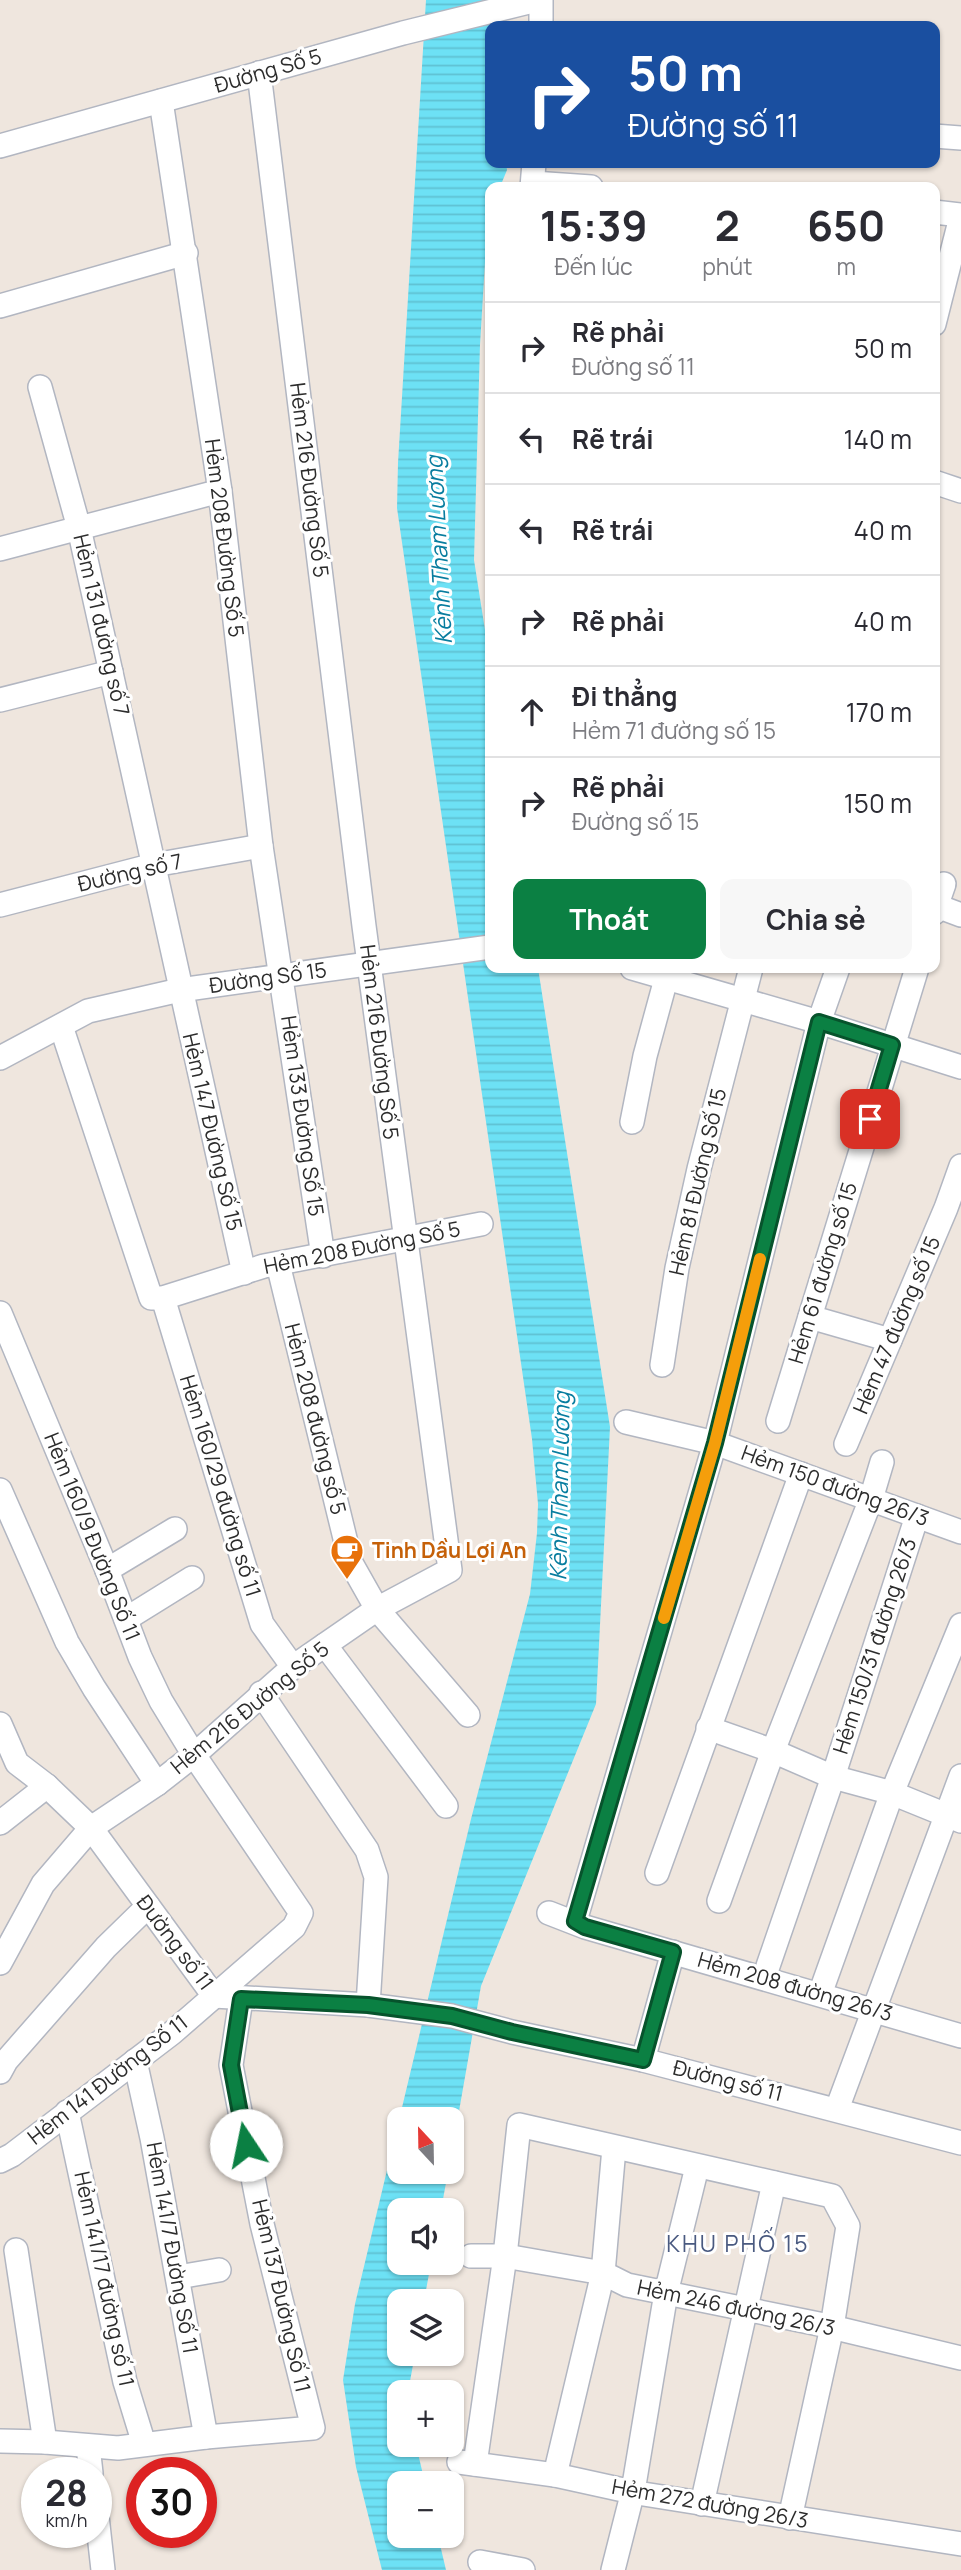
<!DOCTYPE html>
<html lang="vi">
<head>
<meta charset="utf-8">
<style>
	:root { --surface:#fff; --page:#f7f7f7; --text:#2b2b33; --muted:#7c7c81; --line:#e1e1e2; --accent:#0b8043 }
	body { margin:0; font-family:Manrope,sans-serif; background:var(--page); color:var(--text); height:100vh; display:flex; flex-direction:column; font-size:26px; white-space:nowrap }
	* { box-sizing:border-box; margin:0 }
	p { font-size:23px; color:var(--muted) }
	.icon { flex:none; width:38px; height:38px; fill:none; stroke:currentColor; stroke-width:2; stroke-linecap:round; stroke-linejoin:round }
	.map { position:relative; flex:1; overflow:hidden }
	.side { position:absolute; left:485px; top:182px; width:455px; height:791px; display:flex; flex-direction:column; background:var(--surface); border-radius:14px; box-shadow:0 2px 5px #0004 }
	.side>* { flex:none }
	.top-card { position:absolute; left:485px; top:21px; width:455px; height:147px; border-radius:14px; box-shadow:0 2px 5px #0004; background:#1a4fa0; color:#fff; overflow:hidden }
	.needle { width:46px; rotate:338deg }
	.buttons { position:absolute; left:387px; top:2107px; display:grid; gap:14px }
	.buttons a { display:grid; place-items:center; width:77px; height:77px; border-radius:14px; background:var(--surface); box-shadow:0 2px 5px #0004; font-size:35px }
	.speed { position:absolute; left:21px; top:2457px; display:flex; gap:14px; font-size:35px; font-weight:700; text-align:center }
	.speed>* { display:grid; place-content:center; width:91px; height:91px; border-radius:50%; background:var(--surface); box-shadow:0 2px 5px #0004; line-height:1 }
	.speed small { font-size:18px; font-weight:400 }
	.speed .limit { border:10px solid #d22; background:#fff; color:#111 }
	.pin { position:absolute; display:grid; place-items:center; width:60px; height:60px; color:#fff; margin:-30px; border-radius:14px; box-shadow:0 4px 10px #0006 }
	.me { position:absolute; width:77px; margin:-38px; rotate:349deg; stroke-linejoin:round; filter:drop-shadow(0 0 5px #0008) }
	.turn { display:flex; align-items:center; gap:24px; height:147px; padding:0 28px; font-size:32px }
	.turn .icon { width:91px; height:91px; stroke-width:2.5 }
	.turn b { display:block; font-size:49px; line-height:60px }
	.eta { display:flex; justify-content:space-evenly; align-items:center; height:119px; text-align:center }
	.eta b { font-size:42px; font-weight:700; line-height:49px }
	.action { display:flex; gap:14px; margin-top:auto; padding:14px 28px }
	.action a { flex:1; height:80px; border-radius:14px; background:var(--accent); color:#fff; font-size:28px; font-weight:700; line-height:80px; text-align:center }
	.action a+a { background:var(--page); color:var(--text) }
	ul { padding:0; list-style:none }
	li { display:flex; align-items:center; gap:21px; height:91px; padding:0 28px; border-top:2px solid var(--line) }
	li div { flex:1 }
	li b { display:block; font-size:26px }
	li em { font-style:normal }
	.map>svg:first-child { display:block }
	.water { fill:url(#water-rules) }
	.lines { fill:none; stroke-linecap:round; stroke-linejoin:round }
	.minor-casing { stroke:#b2b6c1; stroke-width:26 }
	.minor { stroke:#fff; stroke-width:23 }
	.route-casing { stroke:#07532c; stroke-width:18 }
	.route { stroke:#0b8043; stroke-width:12 }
	.slow { stroke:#f59e0b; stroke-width:12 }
	.labels { text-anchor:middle; stroke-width:6; stroke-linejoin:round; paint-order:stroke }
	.street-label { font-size:21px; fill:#2c2c2c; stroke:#fff }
	.food-label { font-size:21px; font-weight:bold; fill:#c56008; stroke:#fff; text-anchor:start }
	.water-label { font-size:23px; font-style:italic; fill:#087d9f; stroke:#fff }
	.neighbourhood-label { font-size:23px; letter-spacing:2px; fill:#4a5a80; stroke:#fff }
</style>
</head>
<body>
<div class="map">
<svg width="961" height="2570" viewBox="0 0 961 2570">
	<defs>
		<pattern id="water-rules" width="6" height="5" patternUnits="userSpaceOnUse" patternTransform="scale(1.75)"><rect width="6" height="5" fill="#6de1f5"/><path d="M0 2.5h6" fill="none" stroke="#5fc1d2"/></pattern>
	</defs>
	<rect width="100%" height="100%" fill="#efe6de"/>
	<polygon class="water" points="426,0 501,0 500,26 490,26 490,163 506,163 507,170 500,187 490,187 490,229 485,262 480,345 474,560 490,662 490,968 538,968 610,1427 596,1704 481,1986 452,2151 452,2119 399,2119 399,2172 448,2172 441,2210 399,2210 399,2263 431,2263 424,2301 399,2301 399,2354 415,2354 408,2392 399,2392 399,2445 416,2445 425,2483 399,2483 399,2536 438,2536 446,2570 382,2570 356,2467 343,2380 355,2304 471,1819 530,1594 537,1533 538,1504 532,1439 397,508 398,463"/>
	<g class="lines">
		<defs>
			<g id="minor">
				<polyline points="541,26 541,0"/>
				<polyline points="161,101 220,491 261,846 323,1256"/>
				<polyline points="934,136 961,138"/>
				<polyline points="0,146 403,33 537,0"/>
				<polyline points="533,183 591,187"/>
				<polyline points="532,187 534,163"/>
				<polyline points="934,212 961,215"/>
				<polyline points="0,306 186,253"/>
				<polyline points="934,324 961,217"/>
				<polyline points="40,387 79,528 244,1273"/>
				<polyline points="934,482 961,491"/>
				<polyline points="0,549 220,491"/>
				<polyline points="0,700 111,672"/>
				<polyline points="0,905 154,865 261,846"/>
				<polyline points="937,906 961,915"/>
				<polyline points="934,913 944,884"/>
				<polyline points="632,968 819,1022 961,1067"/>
				<polyline points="61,1026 151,1298 163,1298 264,1266 481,1224"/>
				<polyline points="0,1058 88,1011 180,990 490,947"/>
				<polyline points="632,1122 645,1056 669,968"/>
				<polyline points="278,1264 351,1563 377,1609 468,1715"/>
				<polyline points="163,1298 262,1624 293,1667"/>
				<polyline points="0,1313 107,1570 140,1657 161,1701 194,1755 301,1913 294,1927 172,2033 12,2155 0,2161"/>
				<polyline points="810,1317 890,1340"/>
				<polyline points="662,1365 677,1268 699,1169 751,968"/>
				<polyline points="778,1421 917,968"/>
				<polyline points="626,1422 715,1443 961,1532"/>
				<polyline points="846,1444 946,1208 961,1166"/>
				<polyline points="0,1490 67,1642 94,1688 157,1784"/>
				<polyline points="107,1570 175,1529"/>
				<polyline points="126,1619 192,1578"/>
				<polyline points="325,1645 446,1806"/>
				<polyline points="261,1693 367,1850 376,1877 368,2005"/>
				<polyline points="0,1724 17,1763 47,1786 91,1828 214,1996 368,2005 452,2016 512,2032 643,2060 961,2143"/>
				<polyline points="708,1728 773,1751 833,1777 892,1793 961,1821"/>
				<polyline points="0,1823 47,1786"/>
				<polyline points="657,1873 801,1474"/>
				<polyline points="719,1901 773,1751 871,1499 882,1462"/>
				<polyline points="549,1913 585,1927 961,2036"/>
				<polyline points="575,1921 715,1443 819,1022 838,968"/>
				<polyline points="0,1963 43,1884 91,1828 157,1784 194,1755 293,1667 377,1609 450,1570 364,926 259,73"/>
				<polyline points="768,1966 833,1777 917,1516"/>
				<polyline points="820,1994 892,1793 961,1625"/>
				<polyline points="643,2060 673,1952"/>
				<polyline points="135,2061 152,2138 206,2437"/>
				<polyline points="0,2072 6,2061 106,1947 148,1906"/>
				<polyline points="837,2109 961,1776"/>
				<polyline points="67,2112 125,2382 144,2444"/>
				<polyline points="16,2250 45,2442"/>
				<polyline points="471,2256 505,2256 603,2273 627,2285 819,2324 961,2358"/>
				<polyline points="178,2277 219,2270"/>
				<polyline points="0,2441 45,2442 118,2448 206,2437 313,2428 262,2224 231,2065 241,1999"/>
				<polyline points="88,2446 91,2473"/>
				<polyline points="459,2462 555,2475 637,2493 961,2544"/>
				<polyline points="475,2464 505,2256 519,2125 832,2196 848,2226 832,2327 790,2518"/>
				<polyline points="555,2475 603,2273 614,2148"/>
				<polyline points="702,2504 774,2183"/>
				<polyline points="96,2507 103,2570"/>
				<polyline points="480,2562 523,2570"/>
				<polyline points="613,2570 633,2491 666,2293 697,2167"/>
			</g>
		</defs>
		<use href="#minor" class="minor-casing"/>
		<use href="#minor" class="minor"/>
	</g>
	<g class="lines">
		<defs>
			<polyline id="route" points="246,2145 231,2065 241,1999 368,2005 452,2016 512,2032 643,2060 673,1952 585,1927 575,1921 715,1443 819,1022 892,1045 870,1119"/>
		</defs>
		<use href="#route" class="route-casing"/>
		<use href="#route" class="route"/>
		<polyline class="slow" points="664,1618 715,1443 760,1259"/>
	</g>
	<defs>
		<symbol id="cafe-pin" viewBox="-11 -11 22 30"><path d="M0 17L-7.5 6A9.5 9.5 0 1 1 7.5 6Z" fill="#e8710a" stroke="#fff"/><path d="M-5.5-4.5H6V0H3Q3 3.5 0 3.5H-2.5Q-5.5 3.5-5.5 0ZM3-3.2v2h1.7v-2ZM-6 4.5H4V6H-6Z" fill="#fff"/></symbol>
	</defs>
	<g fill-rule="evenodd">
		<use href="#cafe-pin" x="328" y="1532" width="38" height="52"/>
	</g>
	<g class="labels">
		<g class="street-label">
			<text transform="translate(268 71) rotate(-16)" y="7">Đường Số 5</text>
			<text transform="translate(309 480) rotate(83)" y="7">Hẻm 216 Đường Số 5</text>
			<text transform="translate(224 538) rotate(83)" y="7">Hẻm 208 Đường Số 5</text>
			<text transform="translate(101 625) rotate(77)" y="7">Hẻm 131 đường số 7</text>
			<text transform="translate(130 873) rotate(-13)" y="7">Đường số 7</text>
			<text transform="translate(268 978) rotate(-8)" y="7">Đường Số 15</text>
			<text transform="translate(379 1042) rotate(83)" y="7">Hẻm 216 Đường Số 5</text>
			<text transform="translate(302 1116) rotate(82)" y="7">Hẻm 133 Đường Số 15</text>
			<text transform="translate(212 1132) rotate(77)" y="7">Hẻm 147 Đường Số 15</text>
			<text transform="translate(698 1182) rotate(-77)" y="7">Hẻm 81 Đường Số 15</text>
			<text transform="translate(362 1248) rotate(-11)" y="7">Hẻm 208 Đường Số 5</text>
			<text transform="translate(823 1273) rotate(-73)" y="7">Hẻm 61 đường số 15</text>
			<text transform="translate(897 1325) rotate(-67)" y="7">Hẻm 47 đường số 15</text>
			<text transform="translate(315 1419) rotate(76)" y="7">Hẻm 208 đường số 5</text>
			<text transform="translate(220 1486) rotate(73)" y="7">Hẻm 160/29 đường số 11</text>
			<text transform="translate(835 1486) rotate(20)" y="7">Hẻm 150 đường 26/3</text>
			<text transform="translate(92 1537) rotate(68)" y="7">Hẻm 160/9 Đường Số 11</text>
			<text transform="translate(875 1646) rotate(-72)" y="7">Hẻm 150/31 đường 26/3</text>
			<text transform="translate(250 1708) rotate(-39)" y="7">Hẻm 216 Đường Số 5</text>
			<text transform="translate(175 1943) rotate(53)" y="7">Đường số 11</text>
			<text transform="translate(795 1987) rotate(16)" y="7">Hẻm 208 đường 26/3</text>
			<text transform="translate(108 2080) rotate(-38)" y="7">Hẻm 141 Đường Số 11</text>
			<text transform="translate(728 2081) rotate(14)" y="7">Đường số 11</text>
			<text transform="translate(172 2248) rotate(80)" y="7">Hẻm 141/7 Đường Số 11</text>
			<text transform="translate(104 2279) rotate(78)" y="7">Hẻm 141/17 đường số 11</text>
			<text transform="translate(281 2296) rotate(77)" y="7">Hẻm 137 Đường Số 11</text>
			<text transform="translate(736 2308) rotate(12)" y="7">Hẻm 246 đường 26/3</text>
			<text transform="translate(710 2504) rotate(10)" y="7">Hẻm 272 đường 26/3</text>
		</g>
		<g class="food-label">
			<text x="372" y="1558">Tinh Dầu Lợi An</text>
		</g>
		<g class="water-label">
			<text transform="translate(439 550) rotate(-93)" y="8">Kênh Tham Lương</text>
			<text transform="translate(560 1486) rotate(-89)" y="8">Kênh Tham Lương</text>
		</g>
		<g class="neighbourhood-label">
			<text x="738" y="2252">KHU PHỐ 15</text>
		</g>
	</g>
</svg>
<div class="buttons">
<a><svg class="needle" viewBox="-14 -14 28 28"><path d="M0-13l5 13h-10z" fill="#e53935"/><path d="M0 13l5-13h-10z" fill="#7c7c81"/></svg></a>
<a><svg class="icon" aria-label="sound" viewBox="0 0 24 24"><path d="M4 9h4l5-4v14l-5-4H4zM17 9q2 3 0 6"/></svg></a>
<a><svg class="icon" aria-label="layers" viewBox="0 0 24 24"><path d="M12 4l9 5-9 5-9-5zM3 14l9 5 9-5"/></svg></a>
<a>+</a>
<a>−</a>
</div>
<div class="speed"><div>28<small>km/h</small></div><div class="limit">30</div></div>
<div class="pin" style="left:870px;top:1119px;background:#d93025"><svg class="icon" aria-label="arrive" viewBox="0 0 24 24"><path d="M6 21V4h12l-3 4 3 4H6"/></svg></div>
<svg class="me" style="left:246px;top:2145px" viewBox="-20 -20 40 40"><circle r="19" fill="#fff"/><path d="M0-13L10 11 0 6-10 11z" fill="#0b8043"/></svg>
<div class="top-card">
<div class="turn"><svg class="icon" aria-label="right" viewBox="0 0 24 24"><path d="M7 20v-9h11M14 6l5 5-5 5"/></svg><div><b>50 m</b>Đường số 11</div></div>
</div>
<section class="side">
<div class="eta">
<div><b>15:39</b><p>Đến lúc</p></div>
<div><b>2</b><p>phút</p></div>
<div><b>650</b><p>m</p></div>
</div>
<ul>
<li><svg class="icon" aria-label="right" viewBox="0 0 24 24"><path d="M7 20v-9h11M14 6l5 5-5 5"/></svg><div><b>Rẽ phải</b><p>Đường số 11</p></div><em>50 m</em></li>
<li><svg class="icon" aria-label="left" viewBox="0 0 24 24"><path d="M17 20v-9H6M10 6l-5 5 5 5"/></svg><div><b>Rẽ trái</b></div><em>140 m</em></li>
<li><svg class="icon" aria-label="left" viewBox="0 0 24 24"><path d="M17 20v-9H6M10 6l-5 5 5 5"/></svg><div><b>Rẽ trái</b></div><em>40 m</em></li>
<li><svg class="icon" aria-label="right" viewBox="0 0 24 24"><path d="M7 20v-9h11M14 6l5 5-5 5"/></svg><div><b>Rẽ phải</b></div><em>40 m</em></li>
<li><svg class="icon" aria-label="ahead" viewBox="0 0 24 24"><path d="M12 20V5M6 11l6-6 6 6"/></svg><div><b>Đi thẳng</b><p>Hẻm 71 đường số 15</p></div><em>170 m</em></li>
<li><svg class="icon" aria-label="right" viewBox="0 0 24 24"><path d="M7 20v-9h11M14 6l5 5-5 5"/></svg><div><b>Rẽ phải</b><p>Đường số 15</p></div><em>150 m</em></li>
</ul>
<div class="action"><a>Thoát</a><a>Chia sẻ</a></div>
</section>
</div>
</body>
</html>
